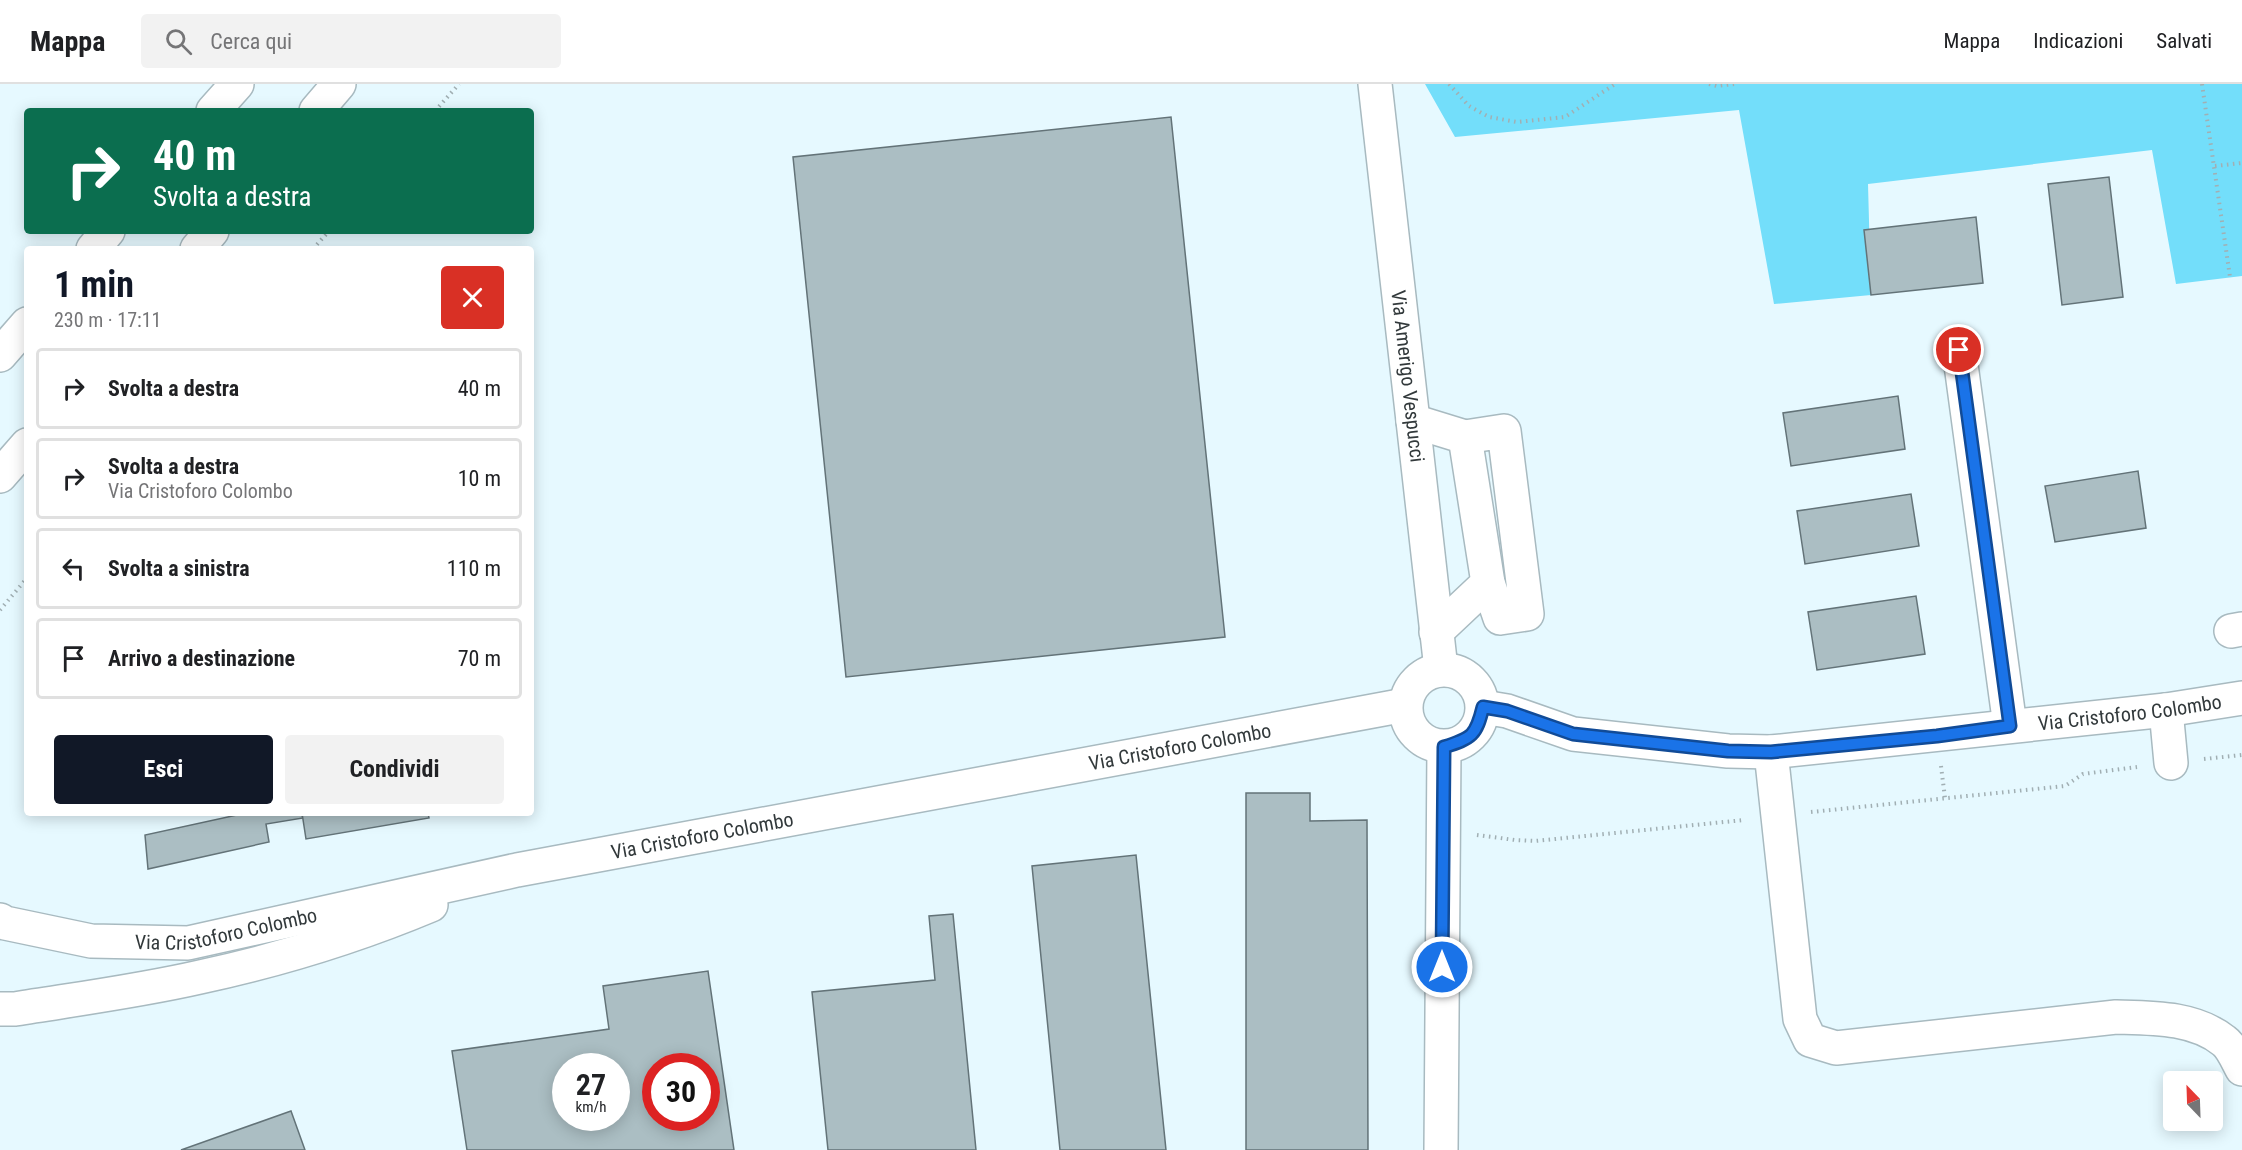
<!DOCTYPE html>
<html lang="it">
<head>
<meta charset="utf-8">
<style>
	:root { --surface:#fff; --page:#f2f2f2; --text:#202124; --muted:#757577; --line:#e0e0e0; --accent:#111827 }
	body { margin:0; font-family:"Roboto Condensed",sans-serif; background:var(--page); color:var(--text); height:100vh; display:flex; flex-direction:column; font-size:22px; white-space:nowrap }
	* { box-sizing:border-box; margin:0 }
	p { font-size:20px; color:var(--muted) }
	.icon { flex:none; width:33px; height:33px; fill:none; stroke:currentColor; stroke-width:2; stroke-linecap:round; stroke-linejoin:round }
	.map { position:relative; flex:1; overflow:hidden }
	.details { position:absolute; left:24px; top:162px; width:510px; height:570px; display:flex; flex-direction:column; background:var(--surface); border-radius:6px; box-shadow:0 3px 15px #0003 }
	.details>* { flex:none }
	.top-card { position:absolute; left:24px; top:24px; width:510px; height:126px; border-radius:6px; box-shadow:0 3px 15px #0003; background:#0b6e4f; color:#fff; overflow:hidden }
	.needle { width:39px; rotate:337deg }
	.fabs { position:absolute; left:2163px; top:987px; display:grid; gap:12px }
	.fabs a { display:grid; place-items:center; width:60px; height:60px; border-radius:6px; background:var(--surface); box-shadow:0 3px 15px #0003; font-size:30px }
	.speed { position:absolute; left:552px; top:969px; display:flex; gap:12px; font-size:30px; font-weight:700; text-align:center }
	.speed>* { display:grid; place-content:center; width:78px; height:78px; border-radius:50%; background:var(--surface); box-shadow:0 3px 15px #0003; line-height:1 }
	.speed small { font-size:15px; font-weight:400 }
	.speed .limit { border:9px solid #d22; background:#fff; color:#111 }
	.pin { position:absolute; display:grid; place-items:center; width:51px; height:51px; color:#fff; margin:-26px; border:3px solid #fff; border-radius:50%; box-shadow:0 2px 6px #0007 }
	.me { position:absolute; width:66px; margin:-33px; rotate:0deg; stroke-linejoin:round; filter:drop-shadow(0 0 4px #0008) }
	.turn { display:flex; align-items:center; gap:21px; height:126px; padding:0 30px; font-size:27px }
	.turn .icon { width:78px; height:78px; stroke-width:2.5 }
	.turn b { display:block; font-size:42px; line-height:51px }
	.round { display:grid; place-items:center; flex:none; width:63px; height:63px; border-radius:6px; background:var(--page) }
	.overview { display:flex; align-items:center; justify-content:space-between; height:102px; padding:0 30px }
	h1 { font-size:36px; font-weight:700; line-height:45px; color:var(--accent) }
	.action { display:flex; gap:12px; margin-top:auto; padding:12px 30px }
	.action a { flex:1; height:69px; border-radius:6px; background:var(--accent); color:#fff; font-size:24px; font-weight:700; line-height:69px; text-align:center }
	.action a+a { background:var(--page); color:var(--text) }
	ul { padding:0; list-style:none }
	li { display:flex; align-items:center; gap:18px; height:81px; margin:0 12px 9px; padding:0 18px; border:3px solid var(--line); border-radius:6px }
	li div { flex:1 }
	li b { display:block; font-size:22px }
	li em { font-style:normal }
	header { display:flex; align-items:center; gap:36px; box-sizing:border-box; height:84px; padding:0 30px; background:var(--surface); border-bottom:2px solid var(--line) }
	header strong { font-size:28px }
	nav { display:flex; gap:33px; margin-inline-start:auto; font-size:21px }
	.search { width:420px; height:54px; background:var(--page); display:flex; align-items:center; gap:15px; box-sizing:border-box; padding:0 21px; border-radius:6px; color:var(--muted); font-size:22px }
	.map>svg:first-child { display:block }
	.green { fill:#73defa }
	.building { fill:#abbec3; stroke:#637378; stroke-width:1.5; fill-rule:evenodd }
	.lines { fill:none; stroke-linecap:round; stroke-linejoin:round }
	.minor-casing { stroke:#a8bac0; stroke-width:36 }
	.highway-casing { stroke:#a8bac0; stroke-width:36 }
	.path { stroke:#a1afb3; stroke-width:4; stroke-dasharray:1.5 4.5; stroke-linecap:butt }
	.minor { stroke:#fff; stroke-width:33 }
	.highway { stroke:#fff; stroke-width:33 }
	.route-casing { stroke:#114b97; stroke-width:15 }
	.route { stroke:#1a73e8; stroke-width:10 }
	.labels { text-anchor:middle; stroke-width:6; stroke-linejoin:round; paint-order:stroke }
	.street-label { font-size:20px; fill:#32393b; stroke:#fff }
</style>
</head>
<body>
<header>
<strong>Mappa</strong>
<div class="search"><svg class="icon" aria-label="search" viewBox="0 0 24 24"><circle cx="10" cy="10" r="6"/><path d="M15 15l6 6"/></svg>Cerca qui</div>
<nav><a>Mappa</a><a>Indicazioni</a><a>Salvati</a></nav>
</header>
<div class="map">
<svg width="2242" height="1066" viewBox="0 0 2242 1066">
	<rect width="100%" height="100%" fill="#e6f9ff"/>
	<polygon class="green" points="1425,0 2242,0 2242,192 2176,200 2152,66 1868,100 1871,211 1774,220 1739,26 1455,53"/>
	<g class="building">
		<polygon points="1171,33 1225,553 846,593 793,73"/>
		<polygon points="2109,93 2123,213 2062,221 2048,100"/>
		<polygon points="1976,133 1983,199 1871,211 1864,146"/>
		<polygon points="1898,312 1905,365 1791,382 1783,329"/>
		<polygon points="2138,387 2146,444 2055,458 2045,402"/>
		<polygon points="1911,410 1919,462 1805,480 1797,427"/>
		<polygon points="1916,512 1925,570 1817,586 1808,528"/>
		<polygon points="1246,709 1310,709 1310,737 1367,736 1368,1066 1246,1066"/>
		<polygon points="246,729 301,729 303,734 266,740 269,758 148,785 145,751"/>
		<polygon points="302,729 428,729 429,734 306,755"/>
		<polygon points="1136,771 1166,1066 1060,1066 1032,782"/>
		<polygon points="953,830 976,1066 828,1066 812,908 935,896 929,832"/>
		<path d="M708,887L734,1066H467L452,967L609,945L603,902ZM566,982H616V1034H566ZM656,982H706V1034H656Z"/>
		<polygon points="291,1027 305,1066 181,1066"/>
	</g>
	<g class="lines">
		<defs>
			<g id="minor">
				<path id="s1" d="M1375,0L1441,585"/>
				<polyline points="1959,266 2010,642"/>
				<polyline points="1413,337 1465,353 1488,499 1436,548"/>
				<polyline points="1465,353 1504,347 1527,530 1500,534 1488,499"/>
				<polyline points="2231,547 2242,545"/>
				<circle cx="1444" cy="624" r="38"/>
				<path id="s2" d="M1483,623L1507,627L1573,650L1728,667L1771,668L2166,626L2242,614"/>
				<polyline points="2166,626 2171,679"/>
				<path d="M1771,668L1800,935L1810,956L1836,964L2116,933C2152,934 2194,933 2224,957C2232,963 2237,976 2242,985"/>
				<path id="s3" d="M0,836L5,839L91,857L188,859L517,786L1405,621"/>
				<path d="M0,925H15C77,915 139,907 200,893C279,876 357,852 431,821"/>
				<polyline points="1441,1066 1444,663"/>
			</g>
			<g id="highway">
				<polyline points="213,27 237,0"/>
				<polyline points="316,27 339,0"/>
				<polyline points="93,165 108,147"/>
				<polyline points="197,165 212,147"/>
				<polyline points="0,271 27,240"/>
				<polyline points="0,392 27,361"/>
			</g>
		</defs>
		<use href="#minor" class="minor-casing"/>
		<use href="#highway" class="highway-casing"/>
		<g class="path">
			<polyline points="1449,0 1469,22 1489,33 1517,38 1565,33 1615,0"/>
			<polyline points="1709,0 1717,2 1734,0"/>
			<polyline points="2202,0 2230,193"/>
			<polyline points="435,27 459,0"/>
			<polyline points="2215,82 2242,79"/>
			<polyline points="313,165 329,147"/>
			<polyline points="0,526 27,494"/>
			<polyline points="2204,675 2242,671"/>
			<polyline points="1941,682 1945,714"/>
			<polyline points="1811,728 2065,702 2083,690 2137,683"/>
			<polyline points="1477,751 1515,756 1535,757 1744,736"/>
		</g>
		<use href="#minor" class="minor"/>
		<use href="#highway" class="highway"/>
	</g>
	<g class="lines">
		<defs>
			<path id="route" d="M1442,883L1444,663C1472,654 1476,652 1483,623L1507,627L1573,650L1728,667L1771,668L1937,652L2010,642L1959,266"/>
		</defs>
		<use href="#route" class="route-casing"/>
		<use href="#route" class="route"/>
	</g>
	<g class="labels">
		<g class="street-label">
			<text dy="7" stroke="none"><textPath href="#s1" startOffset="294">Via Amerigo Vespucci</textPath></text>
			<text dy="7" stroke="none"><textPath href="#s2" startOffset="654">Via Cristoforo Colombo</textPath></text>
			<text dy="7" stroke="none"><textPath href="#s3" startOffset="1202">Via Cristoforo Colombo</textPath></text>
			<text dy="7" stroke="none"><textPath href="#s3" startOffset="716">Via Cristoforo Colombo</textPath></text>
			<text dy="7" stroke="none"><textPath href="#s3" startOffset="230">Via Cristoforo Colombo</textPath></text>
		</g>
	</g>
</svg>
<div class="fabs">
<a><svg class="needle" viewBox="-14 -14 28 28"><path d="M0-13l5 13h-10z" fill="#e53935"/><path d="M0 13l5-13h-10z" fill="#757577"/></svg></a>
</div>
<div class="speed"><div>27<small>km/h</small></div><div class="limit">30</div></div>
<div class="pin" style="left:1959px;top:266px;background:#d93025"><svg class="icon" aria-label="arrive" viewBox="0 0 24 24"><path d="M6 21V4h12l-3 4 3 4H6"/></svg></div>
<svg class="me" style="left:1442px;top:883px" viewBox="-20 -20 40 40"><circle r="17" fill="#1a73e8" stroke="#fff" stroke-width="3"/><path d="M0-11L8 9 0 5-8 9z" fill="#fff"/></svg>
<div class="top-card">
<div class="turn"><svg class="icon" aria-label="right" viewBox="0 0 24 24"><path d="M7 20v-9h11M14 6l5 5-5 5"/></svg><div><b>40 m</b>Svolta a destra</div></div>
</div>
<section class="details">
<div class="overview"><div><h1>1 min</h1><p>230 m · 17:11</p></div><a class="round" style="background:#d93025;color:#fff"><svg class="icon" aria-label="close" viewBox="0 0 24 24"><path d="M6 6l12 12M18 6L6 18"/></svg></a></div>
<ul>
<li><svg class="icon" aria-label="right" viewBox="0 0 24 24"><path d="M7 20v-9h11M14 6l5 5-5 5"/></svg><div><b>Svolta a destra</b></div><em>40 m</em></li>
<li><svg class="icon" aria-label="right" viewBox="0 0 24 24"><path d="M7 20v-9h11M14 6l5 5-5 5"/></svg><div><b>Svolta a destra</b><p>Via Cristoforo Colombo</p></div><em>10 m</em></li>
<li><svg class="icon" aria-label="left" viewBox="0 0 24 24"><path d="M17 20v-9H6M10 6l-5 5 5 5"/></svg><div><b>Svolta a sinistra</b></div><em>110 m</em></li>
<li><svg class="icon" aria-label="arrive" viewBox="0 0 24 24"><path d="M6 21V4h12l-3 4 3 4H6"/></svg><div><b>Arrivo a destinazione</b></div><em>70 m</em></li>
</ul>
<div class="action"><a>Esci</a><a>Condividi</a></div>
</section>
</div>
</body>
</html>
